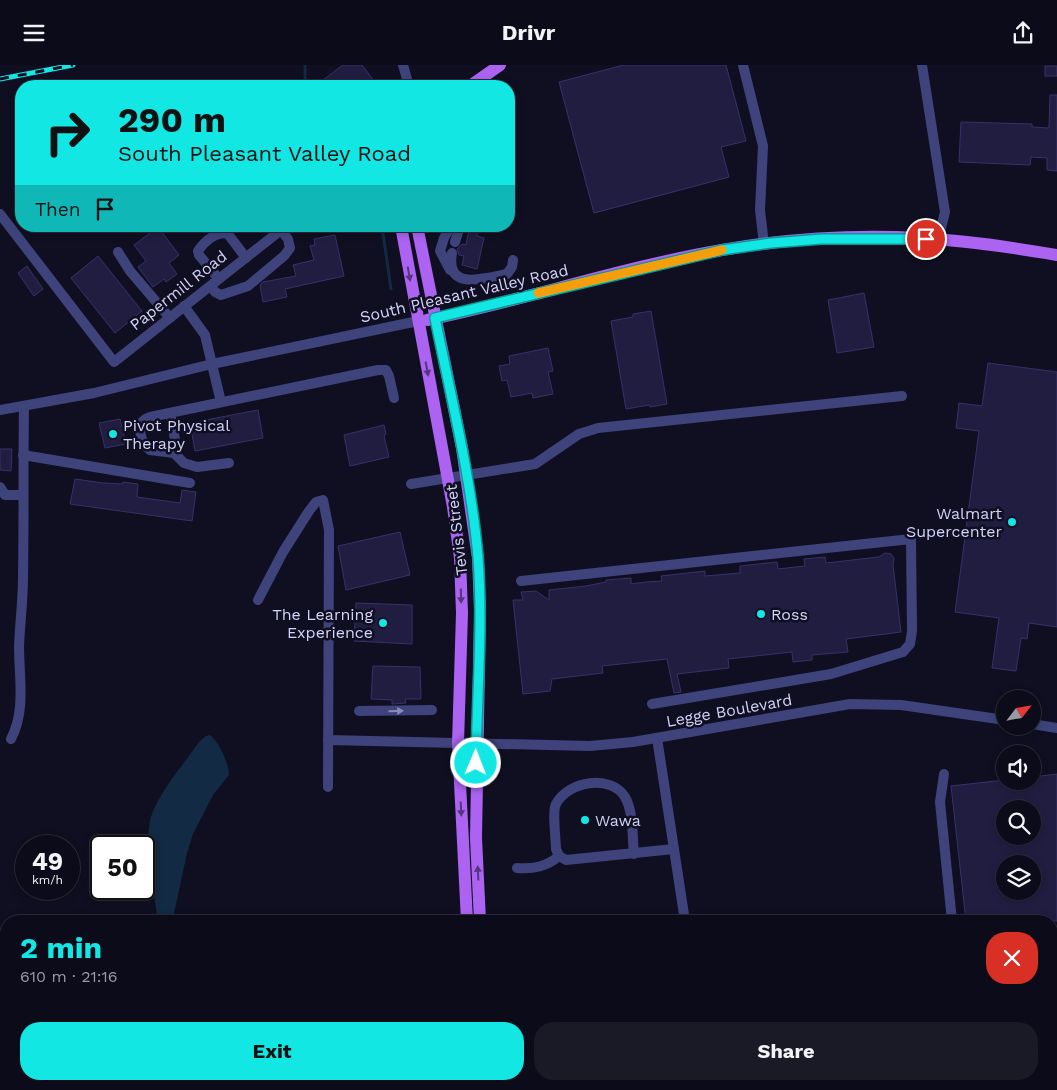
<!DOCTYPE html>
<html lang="en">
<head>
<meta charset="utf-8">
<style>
	:root { --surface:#0c0b19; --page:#1a1926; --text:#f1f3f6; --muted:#9a9ba2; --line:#2c2b38; --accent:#13e7e4 }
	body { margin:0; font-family:"Work Sans",sans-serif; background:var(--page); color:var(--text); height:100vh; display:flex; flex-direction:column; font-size:19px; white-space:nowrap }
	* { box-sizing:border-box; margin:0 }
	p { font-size:16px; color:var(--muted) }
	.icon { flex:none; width:28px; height:28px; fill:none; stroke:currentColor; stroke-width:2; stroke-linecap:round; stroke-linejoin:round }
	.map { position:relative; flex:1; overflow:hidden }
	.sheet { position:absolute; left:0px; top:850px; width:1058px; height:175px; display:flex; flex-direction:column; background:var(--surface); border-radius:20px 20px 0 0; box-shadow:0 2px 8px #0003,0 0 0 1px var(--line) }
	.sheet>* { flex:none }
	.banner { position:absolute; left:15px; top:15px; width:500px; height:152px; border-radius:20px; box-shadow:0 2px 8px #0003,0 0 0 1px var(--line); background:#13e7e4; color:#111; overflow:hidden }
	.needle { width:32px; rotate:59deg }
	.controls { position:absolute; left:996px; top:625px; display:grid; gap:10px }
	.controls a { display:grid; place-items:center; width:45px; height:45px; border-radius:50%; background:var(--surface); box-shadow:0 2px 8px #0003,0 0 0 1px var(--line); font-size:25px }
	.speed { position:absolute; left:15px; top:770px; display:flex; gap:10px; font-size:25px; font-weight:700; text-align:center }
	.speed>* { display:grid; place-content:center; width:65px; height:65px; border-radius:50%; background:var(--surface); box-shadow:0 2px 8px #0003,0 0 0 1px var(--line); line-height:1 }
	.speed small { font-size:12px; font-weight:400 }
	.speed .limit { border:2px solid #111; border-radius:8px; background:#fff; color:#111 }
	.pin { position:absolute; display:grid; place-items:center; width:42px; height:42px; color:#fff; margin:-21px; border:2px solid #fff; border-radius:50%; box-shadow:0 1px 5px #0007 }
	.me { position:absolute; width:55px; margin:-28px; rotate:1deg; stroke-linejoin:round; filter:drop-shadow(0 0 4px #0008) }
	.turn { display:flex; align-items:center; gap:18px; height:105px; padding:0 20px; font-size:22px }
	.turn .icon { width:65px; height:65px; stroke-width:2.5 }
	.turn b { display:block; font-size:35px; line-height:42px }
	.then { display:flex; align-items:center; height:48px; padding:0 20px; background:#0003; gap:10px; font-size:19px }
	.round { display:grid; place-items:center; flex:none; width:52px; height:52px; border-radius:20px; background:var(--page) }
	.head { display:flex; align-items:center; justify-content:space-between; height:85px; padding:0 20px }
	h1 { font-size:30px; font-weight:700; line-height:38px; color:var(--accent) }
	.primary-button { display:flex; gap:10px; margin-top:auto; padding:10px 20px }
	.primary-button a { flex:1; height:58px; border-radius:20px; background:var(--accent); color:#111; font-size:20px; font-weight:700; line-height:58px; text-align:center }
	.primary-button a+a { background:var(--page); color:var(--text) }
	header { display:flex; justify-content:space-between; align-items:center; height:65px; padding:0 20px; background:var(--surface); font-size:22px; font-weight:700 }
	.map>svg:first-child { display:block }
	.water { fill:#122a43 }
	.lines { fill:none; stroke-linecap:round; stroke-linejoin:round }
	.stream { stroke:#122a43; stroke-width:3 }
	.building { fill:#201d40; stroke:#36316a; fill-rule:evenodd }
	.minor { stroke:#3e437c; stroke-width:10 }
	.major { stroke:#ac63f2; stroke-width:12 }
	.rail-casing { stroke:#13e7e4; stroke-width:5 }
	.rail { stroke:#100f21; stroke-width:3; stroke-dasharray:9; stroke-linecap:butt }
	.oneway { fill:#56357f }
	.oneway2 { fill:#888bbc }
	.route-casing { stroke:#0c9694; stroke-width:12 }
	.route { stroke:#13e7e4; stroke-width:9 }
	.slow { stroke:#f59e0b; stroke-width:9 }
	.poi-dot { fill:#13e7e4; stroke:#100f21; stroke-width:2 }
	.labels { text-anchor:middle; stroke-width:5; stroke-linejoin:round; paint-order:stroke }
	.street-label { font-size:16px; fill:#d3d3fb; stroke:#100f21 }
	.poi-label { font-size:16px; fill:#d3d3fb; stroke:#100f21; text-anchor:start }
</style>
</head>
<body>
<header><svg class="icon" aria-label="menu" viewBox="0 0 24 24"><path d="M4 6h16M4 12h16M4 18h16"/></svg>Drivr<svg class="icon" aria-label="share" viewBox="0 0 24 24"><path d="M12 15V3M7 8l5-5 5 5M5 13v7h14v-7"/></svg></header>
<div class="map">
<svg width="1057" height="1025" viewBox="0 0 1057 1025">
	<rect width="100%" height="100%" fill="#100f21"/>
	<path class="water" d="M210,670C219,677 229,699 229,710L213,730L193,769L187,788L173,853L170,856H160L157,850C153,821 141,771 154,744C165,720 184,699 199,677L206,671Z"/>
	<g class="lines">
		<g class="stream">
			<polyline points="305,0 305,21"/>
			<polyline points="382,161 391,224"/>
		</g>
	</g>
	<g class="building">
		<polygon points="343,0 362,0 378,21 315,21"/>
		<polygon points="624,0 726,0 746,76 721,82 729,112 594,148 559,17"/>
		<rect x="1045" y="1" width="12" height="10"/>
		<polygon points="1050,30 1057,30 1057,106 1047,105 1047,93 1031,92 1030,100 959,97 961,57 1032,59 1032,62 1049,63"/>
		<polygon points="158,162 179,190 169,198 177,209 166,217 164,214 153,222 138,202 146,196 134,180"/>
		<polygon points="469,165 477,167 477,171 484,173 477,204 462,200 464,191 459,190 457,184 462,179 466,180"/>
		<polygon points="335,170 344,211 285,224 287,232 263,237 260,220 263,217 296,211 293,200 314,195 310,181 315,180 314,174"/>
		<polygon points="98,191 142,246 115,268 71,213"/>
		<polygon points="27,201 43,224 34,231 18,208"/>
		<polygon points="864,228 874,282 837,288 828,235"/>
		<polygon points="651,246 667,339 650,342 649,340 626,344 611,256 633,252 633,249"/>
		<polygon points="548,283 553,306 548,307 553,329 533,333 532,328 511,332 507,315 502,316 499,301 510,299 509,291"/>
		<polygon points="988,298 1057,307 1057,562 1029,558 1027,574 1021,573 1016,606 992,603 999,553 955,547 979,366 956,363 959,338 982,341"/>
		<polygon points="258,345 263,373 195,386 190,358"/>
		<polygon points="120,354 126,379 105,383 99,358"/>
		<polygon points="384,360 386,369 384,371 389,392 350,401 344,370"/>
		<polygon points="0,384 12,384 11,406 0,405"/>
		<polygon points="75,414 103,418 123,419 123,417 138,419 137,432 180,438 182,425 196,427 192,456 70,439"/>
		<polygon points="400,467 410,510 346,525 338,481"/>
		<polygon points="885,488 891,489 894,493 893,500 901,567 846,574 848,587 812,590 812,595 793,597 792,587 728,594 729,603 677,609 681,627 674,628 667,594 602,601 603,608 552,614 550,626 523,629 513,535 523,535 521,527 536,526 549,535 549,525 586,521 606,517 606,515 631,513 631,519 646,517 662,516 661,511 705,506 705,511 740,508 740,501 777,497 778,504 805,501 804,494 825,492 826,498 879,492"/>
		<polygon points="356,538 412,540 412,579 354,576"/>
		<polygon points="373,601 420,602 421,634 405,634 406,638 392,639 392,635 371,634"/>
		<path d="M1057,709V856H966L951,721L1005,715L1032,716V712ZM1005,744H1032V771H1005ZM1005,799H1032V826H1005Z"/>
	</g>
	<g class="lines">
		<g class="minor">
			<polyline points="403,0 409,21"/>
			<polyline points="743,0 763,81 760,145 764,179"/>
			<polyline points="922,0 945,147 938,175"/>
			<polyline points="0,149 114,297 286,161"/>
			<polyline points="455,177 460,161"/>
			<polyline points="118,187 130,206 170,253"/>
			<path d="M452,188C445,227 486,213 507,209L512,202L513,195"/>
			<polyline points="450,205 440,186 444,173 451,161"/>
			<path d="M219,214L199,190L198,186C204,177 217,165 228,169L246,193"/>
			<polyline points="211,221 215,227 221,230 248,221 284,191 290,183 288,174 281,165"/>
			<polyline points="184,241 205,270 221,337"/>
			<polyline points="0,345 94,328 212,299 418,256"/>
			<polyline points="170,348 176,380 174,388"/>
			<polyline points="23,390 190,418"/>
			<path d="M229,398L197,402L184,398L174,388L150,385C140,377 134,356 150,352L378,305H386L389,311L394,333"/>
			<polyline points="411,419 535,399 579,369 598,363 902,331"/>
			<polyline points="0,422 5,430 22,430"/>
			<polyline points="521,516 911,474 912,566 910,579 903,587 831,609 652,639"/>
			<polyline points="258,535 283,487 309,446 316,437 323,435 329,465 328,722"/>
			<polyline points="359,646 432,645"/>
			<polyline points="1032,659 1057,663"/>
			<polyline points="657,673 685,856"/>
			<path d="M11,674C26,646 19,612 19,581C20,558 23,535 23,512C24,455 23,398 24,341"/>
			<polyline points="328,675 590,681 633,677 850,639 901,640 1005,655"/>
			<polyline points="944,709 940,737 952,856"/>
			<path d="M634,789C632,771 634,748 625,732C611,709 568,716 556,739C552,746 556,775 556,784L559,791L566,795L674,784"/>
			<path d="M517,803C534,804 546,802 559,791"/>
			<polyline points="1051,982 1057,981"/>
			<polyline points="666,1025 667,1019"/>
		</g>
		<g class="major">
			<polyline points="470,21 500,0"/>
			<polyline points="401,161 453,442 460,493 462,548 458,678 467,856"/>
			<polyline points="417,161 462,383 478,493 480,544 476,773 480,856"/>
			<path d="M427,255C526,235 622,202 722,185C802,171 886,168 967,177C997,180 1027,185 1057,190"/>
			<polyline points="480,1019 481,1025"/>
			<polyline points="497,1019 498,1025"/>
		</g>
		<defs>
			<polyline id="rail" points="0,14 73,0"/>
		</defs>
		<use href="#rail" class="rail-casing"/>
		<use href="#rail" class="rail"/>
	</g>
	<defs><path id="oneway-solid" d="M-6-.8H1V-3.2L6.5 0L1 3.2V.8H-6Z" transform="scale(1.25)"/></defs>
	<g class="oneway">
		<use href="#oneway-solid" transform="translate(409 209) rotate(80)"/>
		<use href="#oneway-solid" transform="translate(427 304) rotate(79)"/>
		<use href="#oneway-solid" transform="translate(461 531) rotate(89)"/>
		<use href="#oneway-solid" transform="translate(461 744) rotate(87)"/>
		<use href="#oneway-solid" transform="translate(478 808) rotate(-93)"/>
	</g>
	<use class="oneway2" href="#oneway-solid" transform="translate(396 646) rotate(-1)"/>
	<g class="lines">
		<defs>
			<path id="route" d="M476,698C477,629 483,561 478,492C471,412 451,332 435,253L722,185L771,178L822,174H926"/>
		</defs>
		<use href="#route" class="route-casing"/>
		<use href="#route" class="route"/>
		<polyline class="slow" points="538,228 722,185"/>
	</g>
	<g class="poi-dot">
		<circle cx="113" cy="369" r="5"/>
		<circle cx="1012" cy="457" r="5"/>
		<circle cx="761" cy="549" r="5"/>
		<circle cx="383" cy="558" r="5"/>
		<circle cx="585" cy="755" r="5"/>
	</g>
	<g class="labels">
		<g class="street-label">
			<text transform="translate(178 225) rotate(-38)" y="6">Papermill Road</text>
			<text transform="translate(464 228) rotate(-13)" y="6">South Pleasant Valley Road</text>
			<text transform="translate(456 465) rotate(-97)" y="6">Tevis Street</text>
			<text transform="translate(729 645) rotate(-10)" y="6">Legge Boulevard</text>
		</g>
		<g class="poi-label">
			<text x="123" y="366">Pivot Physical<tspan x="123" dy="18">Therapy</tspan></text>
			<text x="1002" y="454" text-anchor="end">Walmart<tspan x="1002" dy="18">Supercenter</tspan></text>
			<text x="373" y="555" text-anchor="end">The Learning<tspan x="373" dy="18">Experience</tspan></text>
			<text x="771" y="555">Ross</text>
			<text x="595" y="761">Wawa</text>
		</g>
	</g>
</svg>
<div class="controls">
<a><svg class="needle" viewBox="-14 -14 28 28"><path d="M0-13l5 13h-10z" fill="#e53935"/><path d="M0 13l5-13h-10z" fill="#9a9ba2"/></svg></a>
<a><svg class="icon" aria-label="sound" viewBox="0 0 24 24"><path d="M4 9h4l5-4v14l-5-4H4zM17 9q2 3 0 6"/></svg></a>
<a><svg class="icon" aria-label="search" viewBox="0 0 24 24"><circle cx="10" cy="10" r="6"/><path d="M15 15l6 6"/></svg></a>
<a><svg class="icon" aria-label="layers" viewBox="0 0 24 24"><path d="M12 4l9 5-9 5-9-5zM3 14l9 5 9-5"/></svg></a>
</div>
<div class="speed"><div>49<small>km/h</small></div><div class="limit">50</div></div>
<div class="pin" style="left:926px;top:174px;background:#d93025"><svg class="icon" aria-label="arrive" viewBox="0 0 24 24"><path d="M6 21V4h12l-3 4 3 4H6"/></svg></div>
<svg class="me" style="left:476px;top:698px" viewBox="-20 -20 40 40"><circle r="17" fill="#13e7e4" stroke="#fff" stroke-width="3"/><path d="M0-11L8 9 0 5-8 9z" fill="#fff"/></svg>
<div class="banner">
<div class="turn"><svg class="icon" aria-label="right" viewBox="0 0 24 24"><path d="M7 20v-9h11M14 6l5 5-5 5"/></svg><div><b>290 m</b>South Pleasant Valley Road</div></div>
<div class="then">Then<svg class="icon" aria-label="arrive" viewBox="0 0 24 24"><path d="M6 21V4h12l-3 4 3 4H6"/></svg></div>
</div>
<section class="sheet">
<div class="head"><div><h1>2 min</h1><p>610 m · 21:16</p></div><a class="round" style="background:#d93025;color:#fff"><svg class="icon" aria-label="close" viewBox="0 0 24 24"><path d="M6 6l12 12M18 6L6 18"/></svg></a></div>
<div class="primary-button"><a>Exit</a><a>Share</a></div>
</section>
</div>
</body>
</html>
